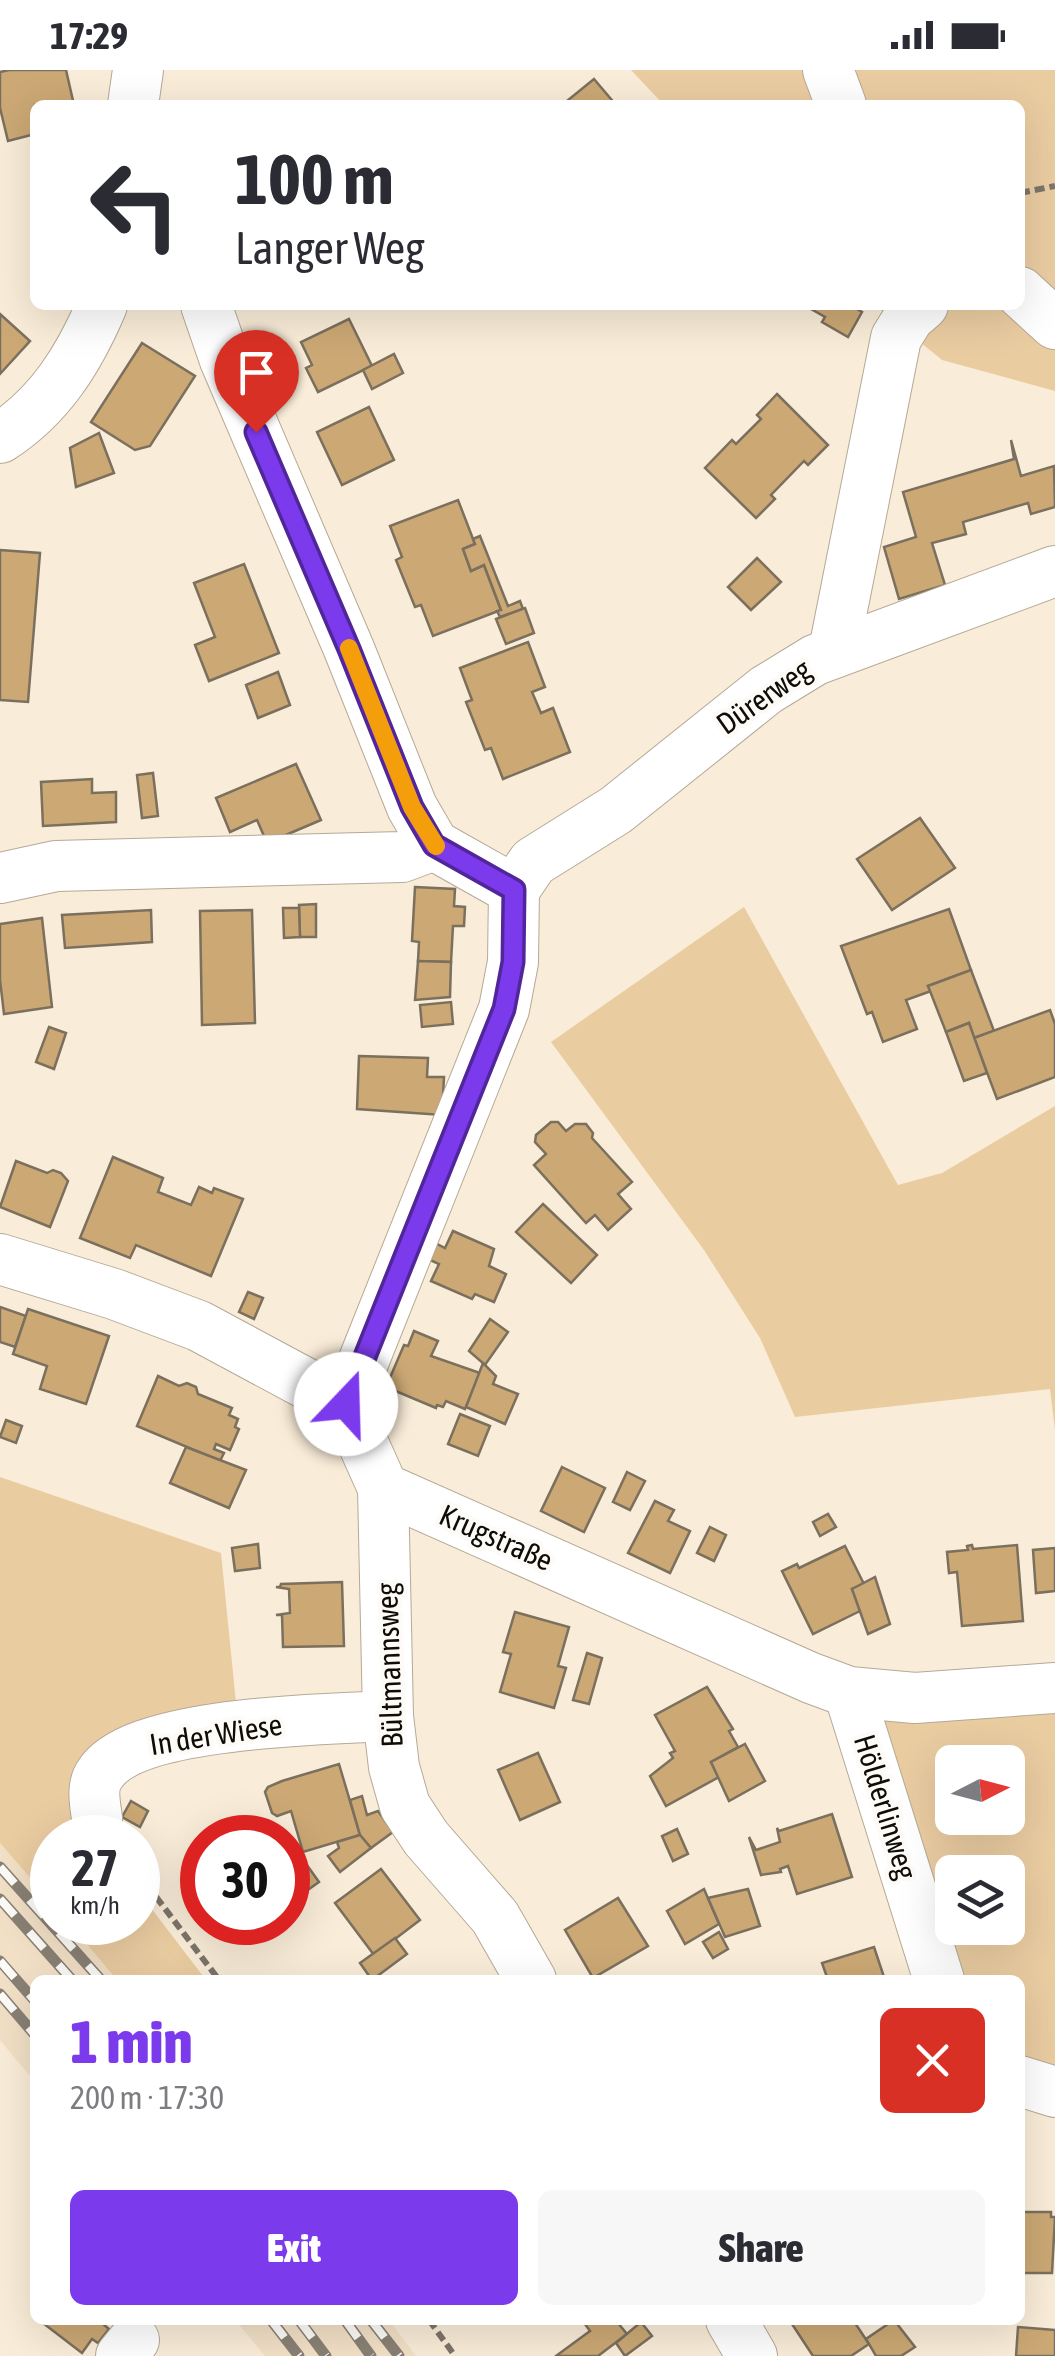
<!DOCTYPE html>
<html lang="en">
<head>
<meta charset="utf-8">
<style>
	:root { --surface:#fff; --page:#f7f7f7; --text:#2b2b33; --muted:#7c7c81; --accent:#7c3aed }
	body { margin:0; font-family:"Asap Condensed",sans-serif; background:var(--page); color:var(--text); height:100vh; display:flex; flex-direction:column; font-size:38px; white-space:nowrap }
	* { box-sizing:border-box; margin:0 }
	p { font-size:32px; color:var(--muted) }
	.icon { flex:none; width:55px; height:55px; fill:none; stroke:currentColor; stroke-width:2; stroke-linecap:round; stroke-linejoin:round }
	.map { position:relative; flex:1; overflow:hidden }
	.panel { position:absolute; left:30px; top:1905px; width:995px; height:350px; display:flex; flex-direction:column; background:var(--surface); border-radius:15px; box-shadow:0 10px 40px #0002 }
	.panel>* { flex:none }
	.hud { position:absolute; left:30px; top:30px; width:995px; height:210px; border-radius:15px; box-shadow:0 10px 40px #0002; background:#fff; color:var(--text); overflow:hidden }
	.needle { width:65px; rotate:84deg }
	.fabs { position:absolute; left:935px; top:1675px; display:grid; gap:20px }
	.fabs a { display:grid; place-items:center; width:90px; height:90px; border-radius:15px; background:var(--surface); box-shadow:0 10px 40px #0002; font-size:50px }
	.speed { position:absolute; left:30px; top:1745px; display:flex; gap:20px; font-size:50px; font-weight:700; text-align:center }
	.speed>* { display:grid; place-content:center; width:130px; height:130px; border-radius:50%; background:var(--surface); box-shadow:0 10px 40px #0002; line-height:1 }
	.speed small { font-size:25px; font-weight:400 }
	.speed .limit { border:15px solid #d22; background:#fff; color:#111 }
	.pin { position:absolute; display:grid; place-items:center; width:85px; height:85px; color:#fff; margin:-102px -42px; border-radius:50% 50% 50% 0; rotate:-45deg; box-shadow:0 0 10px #0007 }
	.pin .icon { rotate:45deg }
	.me { position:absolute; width:110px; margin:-55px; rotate:21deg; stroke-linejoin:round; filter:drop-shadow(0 0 8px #0008) }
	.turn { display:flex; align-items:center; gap:35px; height:210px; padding:0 40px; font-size:45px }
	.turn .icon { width:130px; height:130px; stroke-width:2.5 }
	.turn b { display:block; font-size:70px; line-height:85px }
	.round { display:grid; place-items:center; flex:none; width:105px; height:105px; border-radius:15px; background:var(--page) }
	.overview { display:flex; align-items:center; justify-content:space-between; height:170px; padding:0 40px }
	h1 { font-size:60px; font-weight:800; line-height:75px; color:var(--accent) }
	.action { display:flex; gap:20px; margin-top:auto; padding:20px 40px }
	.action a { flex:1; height:115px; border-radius:15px; background:var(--accent); color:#fff; font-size:40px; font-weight:800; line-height:115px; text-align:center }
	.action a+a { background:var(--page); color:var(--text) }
	.status { display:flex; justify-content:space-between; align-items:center; height:70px; padding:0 50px; background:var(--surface); direction:ltr }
	.status svg { height:28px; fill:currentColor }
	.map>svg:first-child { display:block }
	.built { fill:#f2e0c6 }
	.green { fill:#eacca1; fill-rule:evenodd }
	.building { fill:#cba874; stroke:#7b6f5e; stroke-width:2.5 }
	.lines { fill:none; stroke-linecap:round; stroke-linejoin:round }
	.minor-casing { stroke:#b5a997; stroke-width:52 }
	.path { stroke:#7e7569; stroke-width:6; stroke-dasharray:10 5; stroke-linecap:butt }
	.minor { stroke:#fff; stroke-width:50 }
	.rail-casing { stroke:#8a8175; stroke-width:11 }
	.rail { stroke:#fdfbf7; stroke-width:8; stroke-dasharray:22; stroke-linecap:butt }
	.route-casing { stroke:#51269a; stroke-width:25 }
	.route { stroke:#7c3aed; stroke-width:18 }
	.slow { stroke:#f59e0b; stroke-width:18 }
	.labels { text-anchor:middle; stroke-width:9; stroke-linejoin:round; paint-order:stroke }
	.street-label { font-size:30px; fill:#0f0b06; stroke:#fdfbf7 }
</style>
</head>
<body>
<div class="status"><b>17:29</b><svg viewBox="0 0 49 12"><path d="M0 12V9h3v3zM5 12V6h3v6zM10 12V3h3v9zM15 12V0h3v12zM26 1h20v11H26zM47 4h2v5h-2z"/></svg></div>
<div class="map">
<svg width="1055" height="2286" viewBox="0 0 1055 2286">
	<rect width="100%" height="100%" fill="#f9ecd8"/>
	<g class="built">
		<polygon points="0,1773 52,1833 52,1852 69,1853 117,1910 35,1910 35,2012 0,1970"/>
		<polygon points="235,2250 389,2250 416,2286 265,2286"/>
	</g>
	<g class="green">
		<polygon points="631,0 1055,0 1055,321 942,290 875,235 1020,235 1020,35 664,35"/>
		<polygon points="744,837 898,1115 942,1103 1055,1036 1055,1360 1050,1319 795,1347 760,1268 704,1180 551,972"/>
		<polygon points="0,1407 221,1483 237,1643 127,1668 98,1767 52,1768 52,1833 0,1773"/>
		<path d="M1055,1639V2010L1020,1998V1910H960L879,1649ZM952,1692H1008V1748H952ZM952,1802H1008V1858H952Z"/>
		<polygon points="138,1821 206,1910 117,1910 69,1853 138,1852"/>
	</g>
	<g class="building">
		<polygon points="9,0 66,0 74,35 35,35 35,64 8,71 0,38 0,2"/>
		<polygon points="594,9 616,35 562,35"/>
		<polygon points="804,235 850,235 862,242 848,267 822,252 825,247"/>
		<polygon points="0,244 30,271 0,304"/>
		<polygon points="349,249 372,296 318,322 306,298 312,295 301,272"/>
		<polygon points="142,273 195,306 150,376 135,380 91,352"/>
		<polygon points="394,284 403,303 372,319 363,300"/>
		<polygon points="777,324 828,375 808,395 804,391 771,425 775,429 756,448 705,398 732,370 736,374 761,349 757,345"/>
		<polygon points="369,337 394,390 342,415 317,362"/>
		<polygon points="99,363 114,403 76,417 70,378"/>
		<polygon points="1011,370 1021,406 1054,396 1055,437 1031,444 1028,433 963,452 966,464 932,473 945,515 899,529 884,477 916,467 903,422 1014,389"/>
		<polygon points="458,430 475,474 463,479 471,501 484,495 501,540 433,566 421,535 415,537 396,490 402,487 390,456"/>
		<polygon points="480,466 508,536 520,531 523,539 500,547 497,541 501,540 484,495 471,501 463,479 475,474 473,469"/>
		<polygon points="0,480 40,483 28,632 0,630"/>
		<polygon points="757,488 781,512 751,540 728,517"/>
		<polygon points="244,494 279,583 209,611 195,575 215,567 194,513"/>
		<polygon points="525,538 534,563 506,574 496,549"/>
		<polygon points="528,572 545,617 532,622 541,643 553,638 570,682 503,709 491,678 485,680 466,632 472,630 460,598"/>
		<polygon points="278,602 290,635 258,648 246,615"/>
		<polygon points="296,694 321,750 267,773 257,750 230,762 216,728"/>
		<polygon points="153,703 158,746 142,748 137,705"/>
		<polygon points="92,709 92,723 116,722 116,752 43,756 41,712"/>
		<polygon points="920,748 955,798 892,840 857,789"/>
		<polygon points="415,817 455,819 454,836 465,837 464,856 453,856 451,892 418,891 419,872 412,871"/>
		<polygon points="316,834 316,867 300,867 299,835"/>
		<polygon points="283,838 299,838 300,867 284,868"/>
		<polygon points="949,839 971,900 928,916 931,921 906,930 917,959 883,972 872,942 867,944 841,876"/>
		<polygon points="151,840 152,872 65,878 62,845"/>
		<polygon points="252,840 255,953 202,955 200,841"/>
		<polygon points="42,848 52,937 4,944 0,910 0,854"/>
		<polygon points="418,891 451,892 450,927 415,930"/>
		<polygon points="971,900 994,961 974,968 969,953 946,962 928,916"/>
		<polygon points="451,932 453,954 422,957 420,935"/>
		<polygon points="1050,940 1055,954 1055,1007 997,1029 974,968"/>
		<polygon points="969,953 987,1003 964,1011 946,962"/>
		<polygon points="49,957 66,963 54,999 36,992"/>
		<polygon points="359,986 428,988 427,1007 444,1007 442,1045 357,1039"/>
		<polygon points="551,1052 558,1052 566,1061 575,1054 586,1054 593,1063 592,1068 632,1112 618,1124 631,1139 608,1160 595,1145 586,1153 534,1095 546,1084 535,1072 536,1065"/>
		<polygon points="113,1087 163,1108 158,1122 191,1135 199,1117 212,1123 214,1118 243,1129 211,1206 136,1175 130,1188 80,1168"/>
		<polygon points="16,1091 47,1103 53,1100 61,1103 68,1111 50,1157 0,1137"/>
		<polygon points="543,1134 597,1185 571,1213 516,1162"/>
		<polygon points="453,1161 494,1179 489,1196 506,1204 494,1232 475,1224 472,1229 431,1211 439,1194 428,1189 435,1173 445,1178"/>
		<polygon points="248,1222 263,1228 254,1249 239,1242"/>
		<polygon points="0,1237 26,1246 15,1277 0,1272"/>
		<polygon points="28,1239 109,1266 86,1334 40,1319 47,1296 13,1284"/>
		<polygon points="490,1249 508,1262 485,1295 469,1281"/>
		<polygon points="414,1261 438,1271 431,1286 480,1303 465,1339 446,1331 443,1337 437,1335 436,1338 386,1317 404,1275 408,1276"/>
		<polygon points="483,1293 496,1306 493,1314 518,1324 505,1354 466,1337"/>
		<polygon points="158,1306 179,1316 187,1313 196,1317 198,1324 232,1338 229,1345 238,1349 235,1357 239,1359 230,1380 216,1374 214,1379 224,1383 220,1391 137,1356"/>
		<polygon points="460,1344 490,1356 478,1386 448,1374"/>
		<polygon points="6,1350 22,1356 16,1373 0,1367"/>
		<polygon points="186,1377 246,1400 229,1438 170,1413"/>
		<polygon points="562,1397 605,1418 584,1462 541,1441"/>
		<polygon points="627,1402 645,1411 630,1440 613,1432"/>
		<polygon points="655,1431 674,1440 668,1451 690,1461 670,1503 628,1483"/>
		<polygon points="828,1444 836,1457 820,1466 813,1452"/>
		<polygon points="710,1457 726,1465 714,1491 697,1483"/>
		<polygon points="258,1474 260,1498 235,1501 232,1478"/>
		<polygon points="972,1475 973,1479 1017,1475 1023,1551 962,1556 957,1502 949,1503 947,1482 968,1480 967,1476"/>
		<polygon points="845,1476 864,1514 852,1519 862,1540 813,1564 782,1501 797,1494 799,1498"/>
		<polygon points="1055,1478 1055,1521 1036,1523 1033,1480"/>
		<polygon points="875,1507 890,1554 868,1564 852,1519"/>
		<polygon points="342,1512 344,1576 283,1577 282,1545 276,1545 290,1543 289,1519 276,1517 280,1517 281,1514"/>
		<polygon points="515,1542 569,1557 558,1596 566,1598 554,1638 500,1622 511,1584 503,1582"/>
		<polygon points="587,1583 602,1588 589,1634 573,1630"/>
		<polygon points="707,1617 733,1659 729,1661 738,1677 711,1692 719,1707 666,1736 650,1706 673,1688 670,1683 675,1681 655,1645"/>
		<polygon points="745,1674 765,1711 729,1731 711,1692"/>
		<polygon points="538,1683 560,1732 520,1750 498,1700"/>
		<polygon points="339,1694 360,1765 303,1782 291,1741 277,1746 272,1743 265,1722 268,1717 282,1711"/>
		<polygon points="362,1726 367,1745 378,1741 393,1762 371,1778 360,1765 350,1730"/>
		<polygon points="131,1731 148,1741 140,1757 122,1747"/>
		<polygon points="832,1744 852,1807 797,1824 788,1796 780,1799 781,1802 761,1805 749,1767 756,1780 780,1772 777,1758 779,1761"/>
		<polygon points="677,1759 688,1784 673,1791 662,1766"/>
		<polygon points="360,1765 371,1778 340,1802 328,1786 339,1778 337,1772"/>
		<polygon points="304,1791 319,1812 305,1822 290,1801"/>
		<polygon points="381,1799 420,1850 374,1885 335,1833"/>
		<polygon points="704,1819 719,1854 685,1874 667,1841"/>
		<polygon points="748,1819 760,1856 725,1867 708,1828"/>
		<polygon points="618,1828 648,1876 593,1908 565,1860"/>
		<polygon points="719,1862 728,1879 713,1888 703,1872"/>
		<polygon points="395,1868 407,1884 372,1910 360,1893"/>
		<polygon points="874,1877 885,1910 828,1910 822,1893"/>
		<polygon points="1020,2142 1051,2142 1051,2147 1055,2147 1052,2203 1020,2203"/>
		<polygon points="39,2250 106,2250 103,2254 109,2259 98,2273 92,2269 82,2283"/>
		<polygon points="582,2250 623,2250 618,2253 627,2264 598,2286 556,2286 590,2261"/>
		<polygon points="853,2250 869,2274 851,2286 813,2286 790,2251"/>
		<polygon points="894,2250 915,2277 901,2286 876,2286 866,2269"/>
		<polygon points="641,2252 652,2266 625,2286 616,2273"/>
		<polygon points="1018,2257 1055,2260 1055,2286 1016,2286"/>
	</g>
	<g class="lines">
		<defs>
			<g id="minor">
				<polyline points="828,0 841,35"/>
				<polyline points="133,35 138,0"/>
				<polyline points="1020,222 1055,254"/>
				<polyline points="206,235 225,290 349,579 412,737 434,775 514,820"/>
				<path d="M0,368C50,336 79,289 102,235"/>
				<polyline points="834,580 896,268 909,247 923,235"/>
				<polyline points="0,808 56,796 402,787 434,775"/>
				<polyline points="514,820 533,792 616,740 766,620 815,590 1055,501"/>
				<polyline points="0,1189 114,1224 199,1256 346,1335 383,1418 811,1608 849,1622 915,1628 1055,1618"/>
				<polyline points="346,1335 504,939 513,892 514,820"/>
				<polyline points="383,1418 388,1646 394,1697 405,1736 426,1768 495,1847 531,1910"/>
				<polyline points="849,1622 939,1910"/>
				<path d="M97,1748C95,1734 91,1716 100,1704C134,1651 327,1649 388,1646"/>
				<polyline points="1020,2011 1055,2022"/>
				<polyline points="731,2250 752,2286"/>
				<polyline points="121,2286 134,2270"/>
			</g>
		</defs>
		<use href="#minor" class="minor-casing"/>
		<g class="path">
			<polyline points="1020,123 1055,116"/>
			<polyline points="138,1803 219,1910"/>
			<polyline points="429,2250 455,2286"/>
		</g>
		<use href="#minor" class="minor"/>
		<defs>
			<g id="rail">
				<polyline points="0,1797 101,1910"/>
				<polyline points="0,1829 72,1910"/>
				<polyline points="0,1891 35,1931"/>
				<polyline points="0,1924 35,1965"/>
				<polyline points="271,2250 299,2286"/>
				<polyline points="299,2250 326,2286"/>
				<polyline points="345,2250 371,2286"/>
				<polyline points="371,2250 399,2286"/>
			</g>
		</defs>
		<use href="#rail" class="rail-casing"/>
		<use href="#rail" class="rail"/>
	</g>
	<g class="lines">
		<defs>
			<polyline id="route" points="256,362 349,579 412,737 434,775 514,820 513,892 504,939 346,1334"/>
		</defs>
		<use href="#route" class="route-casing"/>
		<use href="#route" class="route"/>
		<polyline class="slow" points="349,578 412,737 436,776"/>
	</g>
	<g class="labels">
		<g class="street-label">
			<text transform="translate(764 627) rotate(-35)" y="10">Dürerweg</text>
			<text transform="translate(496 1468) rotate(24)" y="10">Krugstraße</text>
			<text transform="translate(390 1595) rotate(-92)" y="10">Bültmannsweg</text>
			<text transform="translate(216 1665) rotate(-9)" y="10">In der Wiese</text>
			<text transform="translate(885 1737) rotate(73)" y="10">Hölderlinweg</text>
		</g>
	</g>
</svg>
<div class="fabs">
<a><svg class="needle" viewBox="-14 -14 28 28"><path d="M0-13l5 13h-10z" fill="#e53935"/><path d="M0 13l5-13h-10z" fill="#7c7c81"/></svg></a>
<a><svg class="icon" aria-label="layers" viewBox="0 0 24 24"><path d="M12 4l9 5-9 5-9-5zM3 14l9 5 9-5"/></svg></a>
</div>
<div class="speed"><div>27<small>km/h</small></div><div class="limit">30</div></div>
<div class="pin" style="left:256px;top:362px;background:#d93025"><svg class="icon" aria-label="arrive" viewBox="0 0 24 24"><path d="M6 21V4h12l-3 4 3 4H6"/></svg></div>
<svg class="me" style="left:346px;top:1334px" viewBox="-20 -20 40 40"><circle r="19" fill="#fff"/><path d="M0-13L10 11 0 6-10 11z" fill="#7c3aed"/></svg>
<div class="hud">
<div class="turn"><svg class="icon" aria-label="left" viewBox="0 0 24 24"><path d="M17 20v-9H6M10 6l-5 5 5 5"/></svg><div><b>100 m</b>Langer Weg</div></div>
</div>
<section class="panel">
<div class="overview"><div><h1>1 min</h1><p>200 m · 17:30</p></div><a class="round" style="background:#d93025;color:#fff"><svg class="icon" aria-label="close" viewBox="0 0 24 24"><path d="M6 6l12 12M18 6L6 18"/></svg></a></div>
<div class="action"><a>Exit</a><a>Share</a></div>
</section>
</div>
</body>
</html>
